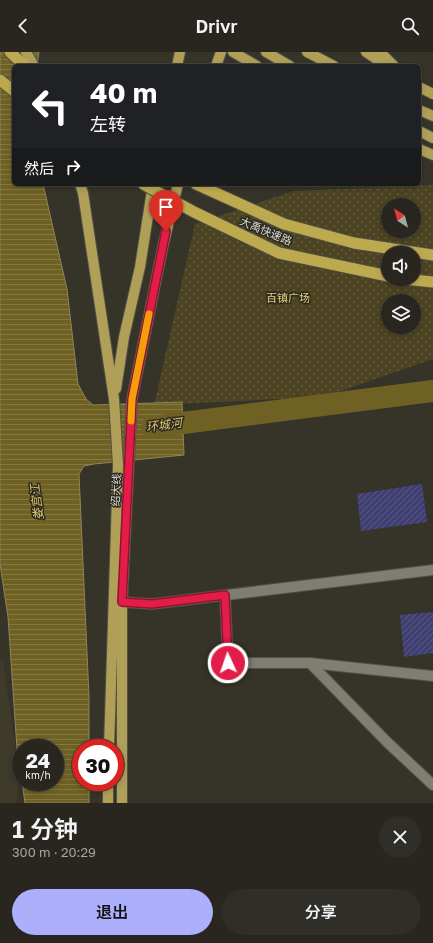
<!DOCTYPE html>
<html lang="zh">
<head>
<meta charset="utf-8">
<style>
	:root { --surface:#28261f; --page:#302e28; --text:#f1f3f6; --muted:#a5a5a4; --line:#44433d; --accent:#acaffb }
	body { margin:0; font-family:"Golos Text","Noto Sans SC",sans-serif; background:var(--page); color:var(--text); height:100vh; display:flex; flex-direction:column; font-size:15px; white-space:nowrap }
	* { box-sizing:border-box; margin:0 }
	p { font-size:13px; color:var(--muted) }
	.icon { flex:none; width:22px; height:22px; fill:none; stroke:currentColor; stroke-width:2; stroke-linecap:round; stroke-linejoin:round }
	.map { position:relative; height:751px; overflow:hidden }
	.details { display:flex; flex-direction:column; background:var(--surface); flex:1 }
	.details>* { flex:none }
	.hud { position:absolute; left:12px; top:12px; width:409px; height:122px; border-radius:6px; box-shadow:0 2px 6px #0003,0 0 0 1px var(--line); background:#202124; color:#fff; overflow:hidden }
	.needle { width:26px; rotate:324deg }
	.fabs { position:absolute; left:381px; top:146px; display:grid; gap:8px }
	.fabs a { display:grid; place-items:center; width:40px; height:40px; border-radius:50%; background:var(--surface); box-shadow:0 2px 6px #0003,0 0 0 1px var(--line); font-size:20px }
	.speed { position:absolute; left:12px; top:687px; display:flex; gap:8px; font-size:20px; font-weight:700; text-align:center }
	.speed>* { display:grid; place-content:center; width:52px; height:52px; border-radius:50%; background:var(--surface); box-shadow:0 2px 6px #0003,0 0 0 1px var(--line); line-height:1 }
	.speed small { font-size:10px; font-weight:400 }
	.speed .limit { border:6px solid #d22; background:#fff; color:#111 }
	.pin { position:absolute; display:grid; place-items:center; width:34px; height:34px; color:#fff; margin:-41px -17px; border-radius:50% 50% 50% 0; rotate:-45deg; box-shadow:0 0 4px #0007 }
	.pin .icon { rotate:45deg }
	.me { position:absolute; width:44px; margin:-22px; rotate:357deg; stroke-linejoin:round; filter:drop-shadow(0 0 3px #0008) }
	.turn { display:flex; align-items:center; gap:14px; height:84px; padding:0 12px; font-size:18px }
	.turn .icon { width:52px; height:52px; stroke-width:2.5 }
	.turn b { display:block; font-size:28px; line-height:34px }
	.then { display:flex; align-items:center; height:38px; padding:0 12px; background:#0003; gap:8px; font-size:15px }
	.round { display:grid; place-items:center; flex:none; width:42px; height:42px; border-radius:21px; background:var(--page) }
	.overview { display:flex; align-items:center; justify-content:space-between; height:68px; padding:0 12px }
	h1 { font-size:24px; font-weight:600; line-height:30px }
	.button { display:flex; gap:8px; margin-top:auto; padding:8px 12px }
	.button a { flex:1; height:46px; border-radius:24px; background:var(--accent); color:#111; font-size:16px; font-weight:600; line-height:46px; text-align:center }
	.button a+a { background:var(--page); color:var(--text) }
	header { display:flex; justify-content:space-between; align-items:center; height:52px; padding:0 12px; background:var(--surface); font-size:18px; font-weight:600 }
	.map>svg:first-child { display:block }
	.built { fill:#3f3b2b }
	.green { fill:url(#green-dots); fill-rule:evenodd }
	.water { fill:url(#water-rules); stroke:#8f8557 }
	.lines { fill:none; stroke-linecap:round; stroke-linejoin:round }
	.river { stroke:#6f6123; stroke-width:22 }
	.building { fill:url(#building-hatch) }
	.minor-casing { stroke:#525047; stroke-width:12 }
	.primary-casing { stroke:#525047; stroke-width:12 }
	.trunk-casing { stroke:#525047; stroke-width:13 }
	.minor { stroke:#807d71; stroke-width:10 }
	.primary { stroke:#af9f57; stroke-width:10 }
	.trunk { stroke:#beaa4e; stroke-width:11 }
	.trunk-bridge-casing { stroke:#525047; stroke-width:13; stroke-linecap:butt }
	.trunk-bridge { stroke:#beaa4e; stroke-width:11 }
	.route-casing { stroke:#92132f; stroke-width:10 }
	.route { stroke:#e11d48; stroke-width:7 }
	.slow { stroke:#f59e0b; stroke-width:7 }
	.labels { text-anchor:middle; stroke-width:3; stroke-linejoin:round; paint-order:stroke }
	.street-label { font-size:11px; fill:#d9d8d1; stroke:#2c2920 }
	.park-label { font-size:11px; fill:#e9d37a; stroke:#2c2920 }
	.water-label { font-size:12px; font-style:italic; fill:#ddc86f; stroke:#2c2920 }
</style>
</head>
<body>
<header><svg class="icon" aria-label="back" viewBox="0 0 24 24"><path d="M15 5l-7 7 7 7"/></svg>Drivr<svg class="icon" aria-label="search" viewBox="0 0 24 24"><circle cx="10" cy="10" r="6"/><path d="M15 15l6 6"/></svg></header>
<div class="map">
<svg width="433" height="751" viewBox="0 0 433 751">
	<defs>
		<pattern id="green-dots" width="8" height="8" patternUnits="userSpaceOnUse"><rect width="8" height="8" fill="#4b4321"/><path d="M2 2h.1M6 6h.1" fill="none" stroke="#645d40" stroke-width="1.8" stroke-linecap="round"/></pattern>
		<pattern id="water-rules" width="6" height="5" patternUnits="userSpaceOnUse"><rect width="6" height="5" fill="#6f6123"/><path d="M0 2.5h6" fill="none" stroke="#837742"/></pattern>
		<pattern id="building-hatch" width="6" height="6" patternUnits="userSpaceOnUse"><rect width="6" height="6" fill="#3f3f71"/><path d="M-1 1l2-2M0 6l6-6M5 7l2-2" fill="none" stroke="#5a5a84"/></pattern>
	</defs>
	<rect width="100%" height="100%" fill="#363329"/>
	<polygon class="built" points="3,608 19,720 17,751 0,751 0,609"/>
	<path class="green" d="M433,133V307L324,345L154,353L195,172L294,139ZM388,153H414V179H388ZM388,201H414V227H388ZM388,249H414V275H388Z"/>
	<polygon class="water" points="0,0 39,0 37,14 14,14 14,132 43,132 67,237 78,332 86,347 93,353 182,350 184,403 94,412 84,414 79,422 89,645 89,696 81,696 81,730 89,730 89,751 25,751 22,730 55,730 55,696 21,696 21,724 17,697 8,565 0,512"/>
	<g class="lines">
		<polyline class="river" points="152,375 433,339"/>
	</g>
	<g class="building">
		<polygon points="422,432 427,470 361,479 357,442"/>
		<polygon points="433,560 433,601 404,605 400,563"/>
	</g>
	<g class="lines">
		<defs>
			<g id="minor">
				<polyline points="225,543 228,611 310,611 387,690 433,733"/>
				<polyline points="122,550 152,552 433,518"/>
				<polyline points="310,611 433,624"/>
			</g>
			<g id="primary">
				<polyline points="26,0 34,14"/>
				<polyline points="233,0 257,14"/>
				<polyline points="266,0 290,14"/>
				<polyline points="307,0 334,14"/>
				<polyline points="366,0 387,14"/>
				<polyline points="380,0 394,14"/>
				<polyline points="177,14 180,0"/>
				<polyline points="216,14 221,0"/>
				<polyline points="419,35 433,42"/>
				<polyline points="419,58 433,64"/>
				<polyline points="419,79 433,86"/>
				<polyline points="419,97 433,103"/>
				<polyline points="80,132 83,141 114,347 118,413 109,696"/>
				<polyline points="116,337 124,285 140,215 153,132"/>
				<polyline points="108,751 108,730"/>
				<polyline points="122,751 122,550 132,347 163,194 178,132"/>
			</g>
			<g id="trunk">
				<polyline points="10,0 25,14"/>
				<polyline points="0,28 14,39"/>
				<polyline points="196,132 284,172 354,191 433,203"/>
				<polyline points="404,227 433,230"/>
			</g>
		</defs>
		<use href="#minor" class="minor-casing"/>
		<use href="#primary" class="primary-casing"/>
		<use href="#trunk" class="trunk-casing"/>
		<use href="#minor" class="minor"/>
		<use href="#primary" class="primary"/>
		<use href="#trunk" class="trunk"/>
		<defs>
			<polyline id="trunk-bridge" points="143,132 194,160 279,201 388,224"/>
		</defs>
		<use href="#trunk-bridge" class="trunk-bridge-casing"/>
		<use href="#trunk-bridge" class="trunk-bridge"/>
	</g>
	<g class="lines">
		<defs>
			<polyline id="route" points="166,179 132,347 122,550 152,552 225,543 228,611"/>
		</defs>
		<use href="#route" class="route-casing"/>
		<use href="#route" class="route"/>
		<polyline class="slow" points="131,369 132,347 149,262"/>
	</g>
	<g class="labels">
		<g class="street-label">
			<text transform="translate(266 179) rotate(23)" y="4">大禹快速路</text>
			<text transform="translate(116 438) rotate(-87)" y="4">绍大线</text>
		</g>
		<g class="park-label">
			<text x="288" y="250">百镇广场</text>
		</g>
		<g class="water-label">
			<text transform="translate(164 373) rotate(-7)" y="4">环城河</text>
			<text transform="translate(37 450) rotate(-97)" y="4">娄宫江</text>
		</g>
	</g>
</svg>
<div class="fabs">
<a><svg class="needle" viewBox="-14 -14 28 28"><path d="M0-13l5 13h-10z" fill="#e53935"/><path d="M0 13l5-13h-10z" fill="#a5a5a4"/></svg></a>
<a><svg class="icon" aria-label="sound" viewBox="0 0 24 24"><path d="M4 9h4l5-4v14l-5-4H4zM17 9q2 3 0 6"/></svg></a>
<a><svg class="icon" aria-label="layers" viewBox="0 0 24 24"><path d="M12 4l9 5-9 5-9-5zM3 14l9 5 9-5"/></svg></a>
</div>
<div class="speed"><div>24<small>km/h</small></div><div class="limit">30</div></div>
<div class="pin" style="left:166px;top:179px;background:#d93025"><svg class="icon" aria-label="arrive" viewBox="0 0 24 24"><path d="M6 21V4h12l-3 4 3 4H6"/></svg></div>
<svg class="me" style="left:228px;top:611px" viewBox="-20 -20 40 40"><circle r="17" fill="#e11d48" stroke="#fff" stroke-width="3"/><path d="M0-11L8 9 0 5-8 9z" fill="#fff"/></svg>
<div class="hud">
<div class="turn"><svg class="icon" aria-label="left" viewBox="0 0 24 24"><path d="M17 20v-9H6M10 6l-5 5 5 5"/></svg><div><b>40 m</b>左转</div></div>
<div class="then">然后<svg class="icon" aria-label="right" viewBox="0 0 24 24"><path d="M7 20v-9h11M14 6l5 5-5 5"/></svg></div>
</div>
</div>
<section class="details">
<div class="overview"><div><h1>1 分钟</h1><p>300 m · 20:29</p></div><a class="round"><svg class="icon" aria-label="close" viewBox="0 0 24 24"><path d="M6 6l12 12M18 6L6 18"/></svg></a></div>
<div class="button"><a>退出</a><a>分享</a></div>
</section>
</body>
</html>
